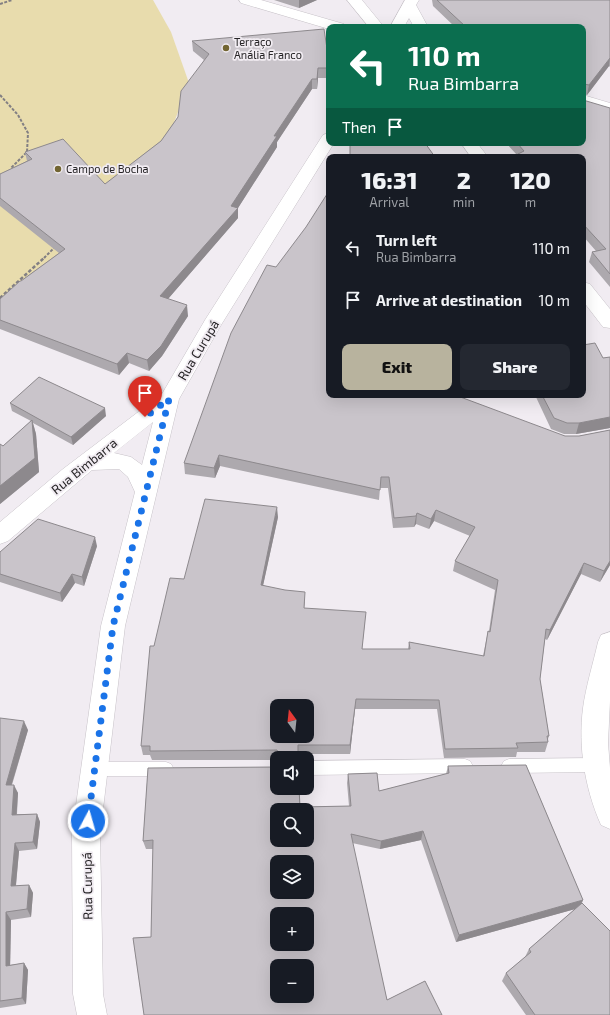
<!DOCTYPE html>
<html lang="en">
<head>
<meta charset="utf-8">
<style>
	:root { --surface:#171b24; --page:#242831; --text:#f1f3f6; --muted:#9ea1a6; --accent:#b8b39e }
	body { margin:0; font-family:"Exo 2",sans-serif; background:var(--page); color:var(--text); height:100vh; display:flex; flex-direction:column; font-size:15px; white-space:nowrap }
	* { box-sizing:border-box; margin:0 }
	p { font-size:13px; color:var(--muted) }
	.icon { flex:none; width:22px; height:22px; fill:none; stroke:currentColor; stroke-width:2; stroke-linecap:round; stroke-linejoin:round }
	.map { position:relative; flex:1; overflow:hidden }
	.drawer { position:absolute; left:326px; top:154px; width:260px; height:244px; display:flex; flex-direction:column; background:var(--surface); border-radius:8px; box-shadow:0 4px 16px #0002 }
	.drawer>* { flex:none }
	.guide { position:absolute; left:326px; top:24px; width:260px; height:122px; border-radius:8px; box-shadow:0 4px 16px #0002; background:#0b6e4f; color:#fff; overflow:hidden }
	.needle { width:26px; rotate:345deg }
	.fabs { position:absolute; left:270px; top:699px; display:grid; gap:8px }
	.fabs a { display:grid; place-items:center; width:44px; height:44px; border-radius:8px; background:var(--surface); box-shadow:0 4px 16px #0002; font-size:20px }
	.pin { position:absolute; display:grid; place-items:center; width:34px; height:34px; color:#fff; margin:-41px -17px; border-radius:50% 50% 50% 0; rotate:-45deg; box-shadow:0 0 4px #0007 }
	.pin .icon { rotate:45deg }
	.me { position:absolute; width:44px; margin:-22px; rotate:6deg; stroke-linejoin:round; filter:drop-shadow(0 0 3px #0008) }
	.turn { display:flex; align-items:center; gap:14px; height:84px; padding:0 16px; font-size:18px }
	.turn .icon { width:52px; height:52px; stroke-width:2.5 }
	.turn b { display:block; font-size:28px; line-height:34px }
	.then { display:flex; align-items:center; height:38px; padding:0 16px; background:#0003; gap:8px; font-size:15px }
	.eta { display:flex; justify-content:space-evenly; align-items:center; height:68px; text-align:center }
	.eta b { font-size:24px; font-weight:800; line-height:28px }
	.action { display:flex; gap:8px; margin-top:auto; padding:8px 16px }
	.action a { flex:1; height:46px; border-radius:8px; background:var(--accent); color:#111; font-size:16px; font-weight:800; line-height:46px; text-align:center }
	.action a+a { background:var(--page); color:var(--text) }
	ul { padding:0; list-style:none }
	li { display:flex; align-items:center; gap:12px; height:52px; padding:0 16px }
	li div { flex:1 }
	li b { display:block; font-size:15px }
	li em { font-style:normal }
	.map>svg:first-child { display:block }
	.green { fill:#e8dcad }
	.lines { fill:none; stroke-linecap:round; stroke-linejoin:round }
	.lane-casing { stroke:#c7c2c8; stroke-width:1 }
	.street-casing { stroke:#c7c2c8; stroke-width:1 }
	.secondary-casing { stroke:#c7c2c8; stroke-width:1 }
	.path-far1 { stroke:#827f83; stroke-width:2; stroke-dasharray:3 1.5; stroke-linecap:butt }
	.path { stroke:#827f83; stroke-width:2.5; stroke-dasharray:3.5 2; stroke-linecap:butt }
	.lane { fill:#fff; fill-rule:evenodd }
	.street { fill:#fff; fill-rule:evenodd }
	.secondary { fill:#fff; fill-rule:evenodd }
	.wall { fill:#ada9ae; fill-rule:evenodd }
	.shaded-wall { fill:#8d898d }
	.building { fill:#c9c4ca; stroke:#8d898d; fill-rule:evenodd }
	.route { stroke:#1a73e8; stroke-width:7; stroke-dasharray:0 12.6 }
	.poi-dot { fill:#726532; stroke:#f1ecf2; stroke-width:1.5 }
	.labels { text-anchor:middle; stroke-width:3.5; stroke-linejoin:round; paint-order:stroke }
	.far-poi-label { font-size:11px; fill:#262426; stroke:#f1ecf2; text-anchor:start }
	.street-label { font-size:13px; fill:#262426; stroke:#f1ecf2 }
</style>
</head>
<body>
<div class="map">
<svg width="610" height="1015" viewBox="0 0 610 1015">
	<rect width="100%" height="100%" fill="#f1ecf2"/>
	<polygon class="green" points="0,0 153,0 171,32 189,83 164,149 112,212 0,309"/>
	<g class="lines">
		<defs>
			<g id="lane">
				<polygon points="596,758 601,760 604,765 601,770 596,772 509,773 504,771 501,766 504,761 509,759"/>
				<polygon points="465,759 470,761 473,766 470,771 465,773 307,775 307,761"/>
				<polygon points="94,762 166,762 171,764 174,769 171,774 166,776 94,776 89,774 86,769 89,764"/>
			</g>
			<g id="street">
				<polygon points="239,0 261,0 344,24 346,27 329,27 329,29 241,3"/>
				<polygon points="583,95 610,103 610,113 583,105"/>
				<path d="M610,632V701L608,743L610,768V829L601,825C585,789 578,747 583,708C586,686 593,664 598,642L601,635Z"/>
			</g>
			<g id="secondary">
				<polygon points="347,0 362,0 384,27 369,27"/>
				<polygon points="405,0 419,0 416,5 428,27 414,27 409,18 404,27 390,27"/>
				<path d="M329,133V143H334L221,325L179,399L125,626L100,834L103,994L107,1015H77L73,994L72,834L101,626L135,492L128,477L119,469L92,470L8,541L0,544V522L63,469L162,394L205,320L321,138L323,135ZM153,422L142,465L131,457L114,453Z"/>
				<polygon points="461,143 477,143 488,157 471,157"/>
				<polygon points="583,282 590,284 610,309 610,328 603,327 583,301"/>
			</g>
		</defs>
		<use href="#lane" class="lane-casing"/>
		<use href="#street" class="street-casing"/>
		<use href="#secondary" class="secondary-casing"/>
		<g class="path-far1">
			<polyline points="0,4 12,0"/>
			<polyline points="0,95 18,115 28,133 27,152 11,168 14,169"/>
			<polyline points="44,258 55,247"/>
		</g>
		<polyline class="path" points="0,298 45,257"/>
		<use href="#lane" class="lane"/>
		<use href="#street" class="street"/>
		<use href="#secondary" class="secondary"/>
	</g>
	<g class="wall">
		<polygon points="274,0 317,0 299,8"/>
		<polygon points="432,0 610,0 610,67 609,66 587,95 583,94 583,95 583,27 455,27 433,6"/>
		<polygon points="192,41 329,62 329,78 318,78 317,89 312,89 277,142 277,147 238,208 238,218 168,299 188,316 162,356 149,371 129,363 119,375 0,329 0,299 21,281 59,253 0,206 0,174 27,161 25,152 105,184 161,141 178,117 204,60 193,51"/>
		<polygon points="610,108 610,287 589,262 592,252 596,251 583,236 583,157 517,157 517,155 506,143 583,143"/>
		<polygon points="610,357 610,428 576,434 564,434 551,429 535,395 583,395 603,358"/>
		<polygon points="329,395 565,436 579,436 610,430 610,565 600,582 581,574 547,640 545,639 540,679 549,736 548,739 548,742 545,752 517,752 516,757 444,758 437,709 355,709 350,754 298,754 298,758 277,758 277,760 152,760 150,755 143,755 141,746 154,646 184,579 278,517 263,585 305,602 304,608 365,622 362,649 408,649 409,642 483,656 488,631 489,631 495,590 453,571 455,561 470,536 434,521 429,529 416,524 414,527 393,528 388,488 380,488 379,500 220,466 215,478 185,474 184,463"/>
		<polygon points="10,403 106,416 73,445 33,423 36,434 39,472 0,504 0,444 3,446 31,421 12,411"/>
		<polygon points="97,546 84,586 75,583 62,602 0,582 0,552"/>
		<polygon points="0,718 28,730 12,785 18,793 17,814 37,814 40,822 37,849 19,851 16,886 29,885 33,893 31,917 11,920 10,965 24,963 28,970 26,1004 0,1008"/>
		<path d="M526,765L583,900L582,903L610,931V1015H526L502,981L506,973L525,957L529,949L575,909L456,942L421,840L380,849L352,843L387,1000L425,981L442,1015H144L133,938L151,937L153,849H146L143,841L148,768L277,767V788H299L300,807L349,806L347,783L348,774L377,773L379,791L446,774L448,766ZM277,810H307V840H277ZM277,862H307V892H277ZM277,914H307V944H277ZM277,966H307V996H277Z"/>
	</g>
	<g class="shaded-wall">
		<polygon points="299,0 317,0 299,8"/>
		<polygon points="610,58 609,66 587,95 589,85"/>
		<polygon points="318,68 318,78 317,89 317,79"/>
		<polygon points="312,79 312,89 277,142 277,147 238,208 238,218 161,307 160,296 231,206 274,136"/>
		<polygon points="187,305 188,316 162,356 149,371 147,360"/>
		<polygon points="127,353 129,363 119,375 117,364"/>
		<polygon points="105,408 106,416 73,445 71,437"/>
		<polygon points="610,417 610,428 576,434 579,423"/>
		<polygon points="32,420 36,434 39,472 0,504 0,486"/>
		<polygon points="219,455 220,466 215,478 214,468"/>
		<polygon points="277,507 278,517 261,595 261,585"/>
		<polygon points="436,510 434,521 429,529 431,519"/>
		<polygon points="417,513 416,524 414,527 416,516"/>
		<polygon points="95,537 97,546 84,586 82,577"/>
		<polygon points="610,561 610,565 600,582 604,571"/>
		<polygon points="584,563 581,574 547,640 550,630"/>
		<polygon points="72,574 75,583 62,602 60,593"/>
		<polygon points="356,699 355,709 350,754 350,745"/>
		<polygon points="24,721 28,730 9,793 6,785"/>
		<polygon points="14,785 18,793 16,822 12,815"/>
		<polygon points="37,814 40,822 37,849 33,842"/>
		<polygon points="423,831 421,840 380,849 381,841"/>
		<polygon points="15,843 19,851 15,894 11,886"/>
		<polygon points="29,885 33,893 31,917 27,909"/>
		<polygon points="583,900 579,908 456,942 459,935"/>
		<polygon points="6,912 11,920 10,973 6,966"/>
		<polygon points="24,963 28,970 26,1004 22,998"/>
	</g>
	<g class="building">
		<polygon points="437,0 610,0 610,58 589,85 584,84 583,93 583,27 466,27"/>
		<polygon points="324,29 329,62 329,68 318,68 317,79 312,79 274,136 277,136 231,206 238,208 160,296 187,305 161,346 147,360 127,353 117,364 0,320 0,299 20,281 21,281 65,249 0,198 0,174 32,159 25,152 63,139 105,184 161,141 178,117 181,91 209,54 192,41"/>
		<polygon points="583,100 610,108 610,274 592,252 606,249 583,224 583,157 522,157 518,154 524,151 517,143 583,143"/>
		<polygon points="350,143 425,143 435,157 350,157"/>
		<path d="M329,191V395H455L565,436H579L610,430V561L604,571L584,563L550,630L546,629L540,679L549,736H547L548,742L516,743L518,748L445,749L439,700L356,699L350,745H298V758H278V752L277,750L150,751V746H141L150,646H154L170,578L184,579L205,499L277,507L261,585L285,590L305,592L304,608L366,612L362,649H410L409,642L484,656L488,631L490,632L498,580L455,561L475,527L436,510L431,519L417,513L416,516L394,518L389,477H381L380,490L219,455L214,468L184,463L231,333L267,265L276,267L306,227ZM277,706H307V736H277Z"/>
		<polygon points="595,343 603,358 610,357 610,417 579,423 567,423 554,418 542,395 583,395 583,345"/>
		<polygon points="39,377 105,408 71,437 10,403"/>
		<polygon points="32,420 35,458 0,486 0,444 3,446"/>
		<polygon points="38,519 95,537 82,577 72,574 60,593 0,574 0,552"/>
		<polygon points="0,718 24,721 6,785 14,785 12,815 37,814 33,842 15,843 11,886 29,885 27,909 6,912 6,966 24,963 22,998 0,1001"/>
		<path d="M526,765L583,900L459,935L423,831L381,841L351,834L387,1000L425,981L442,1015H144L133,938L151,937L153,840L143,841L148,768L277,767V788H299L300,807L351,806L348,774L377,773L379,791L449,773L448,766ZM277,810H307V840H277ZM277,862H307V892H277ZM277,914H307V944H277ZM277,966H307V996H277Z"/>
		<polygon points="582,903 610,931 610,1015 535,1015 506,973 531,952 529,949"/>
	</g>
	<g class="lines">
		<polyline class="route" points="88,821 113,626 169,399 145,417"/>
	</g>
	<g class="poi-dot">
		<circle cx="226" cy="48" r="4"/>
		<circle cx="58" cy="169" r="4"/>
	</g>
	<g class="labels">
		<g class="far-poi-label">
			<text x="234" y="46">Terraço<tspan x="234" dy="13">Anália Franco</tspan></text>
			<text x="66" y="173">Campo de Bocha</text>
		</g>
		<g class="street-label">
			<text transform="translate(198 350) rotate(-59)" y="5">Rua Curupá</text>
			<text transform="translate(84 466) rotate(-39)" y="5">Rua Bimbarra</text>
			<text transform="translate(87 886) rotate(-91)" y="5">Rua Curupá</text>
		</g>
	</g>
</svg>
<div class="fabs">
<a><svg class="needle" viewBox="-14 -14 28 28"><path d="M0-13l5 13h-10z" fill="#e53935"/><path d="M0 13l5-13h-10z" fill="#9ea1a6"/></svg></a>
<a><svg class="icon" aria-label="sound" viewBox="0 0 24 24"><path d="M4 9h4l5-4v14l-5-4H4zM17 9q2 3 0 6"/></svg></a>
<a><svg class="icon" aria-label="search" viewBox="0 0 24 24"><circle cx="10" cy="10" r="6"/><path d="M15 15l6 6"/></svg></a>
<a><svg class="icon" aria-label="layers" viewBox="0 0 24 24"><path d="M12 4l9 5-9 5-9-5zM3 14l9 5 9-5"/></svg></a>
<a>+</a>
<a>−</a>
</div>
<div class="pin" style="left:145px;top:417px;background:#d93025"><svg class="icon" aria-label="arrive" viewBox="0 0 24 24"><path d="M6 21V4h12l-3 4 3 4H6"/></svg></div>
<svg class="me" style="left:88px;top:821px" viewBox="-20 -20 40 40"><circle r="17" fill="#1a73e8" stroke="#fff" stroke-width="3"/><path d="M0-11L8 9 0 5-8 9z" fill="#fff"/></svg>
<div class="guide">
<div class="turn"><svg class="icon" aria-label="left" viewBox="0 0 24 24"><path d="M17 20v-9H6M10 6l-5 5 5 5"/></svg><div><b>110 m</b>Rua Bimbarra</div></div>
<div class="then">Then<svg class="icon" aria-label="arrive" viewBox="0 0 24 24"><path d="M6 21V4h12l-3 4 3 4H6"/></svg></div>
</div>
<section class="drawer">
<div class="eta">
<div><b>16:31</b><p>Arrival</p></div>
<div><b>2</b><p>min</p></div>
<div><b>120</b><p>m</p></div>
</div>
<ul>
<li><svg class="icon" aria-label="left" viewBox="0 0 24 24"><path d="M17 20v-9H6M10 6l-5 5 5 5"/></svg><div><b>Turn left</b><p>Rua Bimbarra</p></div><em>110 m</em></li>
<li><svg class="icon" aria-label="arrive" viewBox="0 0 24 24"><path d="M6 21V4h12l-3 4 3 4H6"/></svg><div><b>Arrive at destination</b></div><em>10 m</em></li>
</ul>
<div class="action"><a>Exit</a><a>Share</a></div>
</section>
</div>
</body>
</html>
